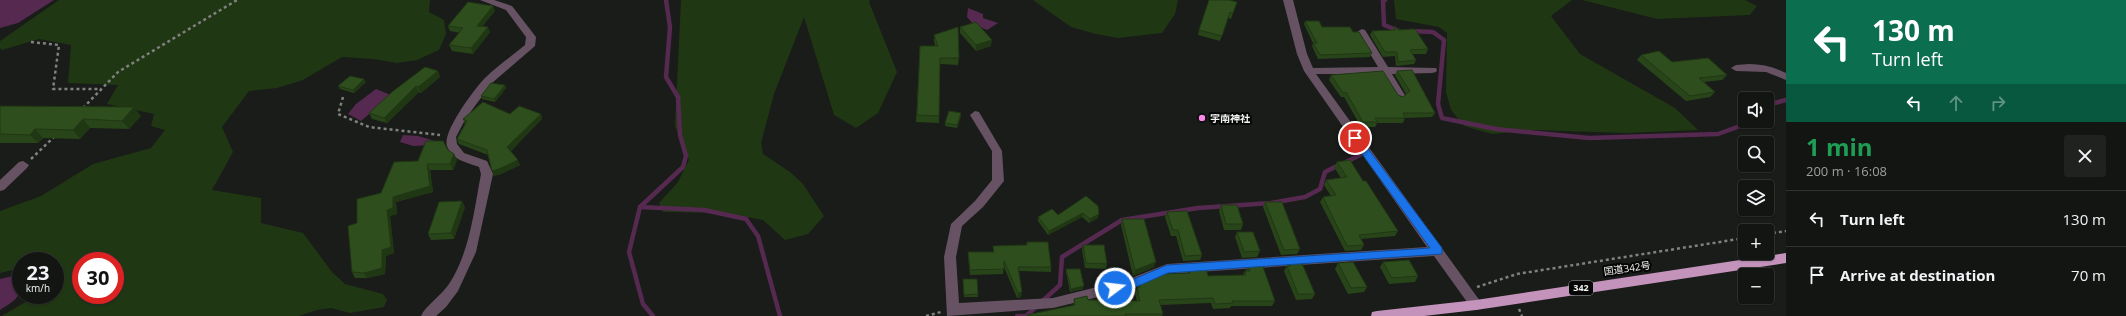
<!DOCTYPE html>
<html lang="en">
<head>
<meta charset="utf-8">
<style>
	:root { --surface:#131512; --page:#202220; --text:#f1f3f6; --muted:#9d9f9f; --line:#323432 }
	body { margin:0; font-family:"Open Sans","Noto Sans JP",sans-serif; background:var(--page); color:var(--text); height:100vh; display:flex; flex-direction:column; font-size:15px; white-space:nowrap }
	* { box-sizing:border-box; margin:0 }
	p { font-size:13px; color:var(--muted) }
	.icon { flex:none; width:22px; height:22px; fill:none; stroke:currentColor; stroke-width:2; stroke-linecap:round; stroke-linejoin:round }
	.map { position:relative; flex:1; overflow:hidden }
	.details { display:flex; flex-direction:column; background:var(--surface); width:340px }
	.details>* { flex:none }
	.banner { background:#0b6e4f; color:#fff; overflow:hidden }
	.tools { position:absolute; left:1738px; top:92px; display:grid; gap:8px }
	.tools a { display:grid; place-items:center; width:36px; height:36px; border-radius:4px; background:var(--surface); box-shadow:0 1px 3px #0004,0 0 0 1px var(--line); font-size:20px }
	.speed { position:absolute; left:12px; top:252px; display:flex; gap:8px; font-size:20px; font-weight:700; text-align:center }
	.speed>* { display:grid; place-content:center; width:52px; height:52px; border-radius:50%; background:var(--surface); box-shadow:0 1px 3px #0004,0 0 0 1px var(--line); line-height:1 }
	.speed small { font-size:10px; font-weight:400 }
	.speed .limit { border:6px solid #d22; background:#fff; color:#111 }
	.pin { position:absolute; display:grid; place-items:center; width:34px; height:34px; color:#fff; margin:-17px; border:2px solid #fff; border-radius:50%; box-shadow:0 1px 4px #0007 }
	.me { position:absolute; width:44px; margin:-22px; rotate:75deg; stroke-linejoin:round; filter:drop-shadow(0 0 3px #0008) }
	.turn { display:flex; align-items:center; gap:14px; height:84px; padding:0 20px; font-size:18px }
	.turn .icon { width:52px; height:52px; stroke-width:2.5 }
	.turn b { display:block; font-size:28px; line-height:34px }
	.lanes { display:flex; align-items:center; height:38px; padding:0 20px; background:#0003; justify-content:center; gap:20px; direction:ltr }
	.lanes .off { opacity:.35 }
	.round { display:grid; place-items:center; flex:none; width:42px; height:42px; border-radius:4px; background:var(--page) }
	.head { display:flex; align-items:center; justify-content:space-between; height:68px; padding:0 20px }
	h1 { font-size:24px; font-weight:700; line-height:30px; color:#1e9e55 }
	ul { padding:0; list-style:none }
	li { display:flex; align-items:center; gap:12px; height:56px; padding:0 20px; border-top:1px solid var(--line) }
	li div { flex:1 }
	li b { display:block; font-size:15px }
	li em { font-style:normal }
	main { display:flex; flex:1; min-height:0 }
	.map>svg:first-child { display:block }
	.green { fill:#203714; fill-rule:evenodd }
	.water { fill:#562950 }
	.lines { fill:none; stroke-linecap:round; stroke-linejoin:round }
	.stream { stroke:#562950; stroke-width:4.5 }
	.path { stroke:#7f827e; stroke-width:2.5; stroke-dasharray:3 3; stroke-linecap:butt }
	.minor { fill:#675263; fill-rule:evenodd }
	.trunk { fill:#c493bc; fill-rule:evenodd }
	.wall { fill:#284419 }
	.shaded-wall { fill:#203714 }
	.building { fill:#2e4f1d; stroke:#203714 }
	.route { fill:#1a73e8; stroke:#114b97 }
	.poi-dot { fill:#f987e8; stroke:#050605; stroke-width:1.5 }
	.labels { text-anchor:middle; stroke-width:4; stroke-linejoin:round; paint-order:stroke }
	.shield { fill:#050605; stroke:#acadab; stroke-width:1 }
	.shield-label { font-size:9px; font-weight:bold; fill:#f3f5f2 }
	.poi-label { font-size:10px; font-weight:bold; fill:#f3f5f2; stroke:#050605; text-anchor:start }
	.street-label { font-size:10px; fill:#f3f5f2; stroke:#050605 }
</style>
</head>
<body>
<main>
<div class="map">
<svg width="1786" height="316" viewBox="0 0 1786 316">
	<rect width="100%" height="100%" fill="#191c18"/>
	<g class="green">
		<path d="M59,0H430L429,12L444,20L446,34L439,50L417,60L397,63L373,59L342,57L303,80L277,88L249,91L222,127L233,152L212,190L261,198V223L303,233L332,272L345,284L383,294L387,300L384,307L350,313L331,308L317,310L299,316H2L32,298L34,295H55V261H21V268L0,273V211L41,196L93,164L151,148L165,130L151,126L154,114L107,104L118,85L68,83L71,45L39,39L2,50L0,48V41ZM81,261H115V295H81Z"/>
		<polygon points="681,0 870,0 869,2 897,72 878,113 856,128 834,115 804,17 774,94 761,143 763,154 790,172 803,184 824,216 808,234 785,240 763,220 724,213 663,212 659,203 678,182 689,160 675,126"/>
		<polygon points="1033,0 1178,0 1175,14 1162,33 1118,38 1096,34 1071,27"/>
		<polygon points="1394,0 1572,0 1551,16 1580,54 1675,108 1698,130 1627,133 1535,130 1492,134 1464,126 1451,110 1446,92 1447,33 1439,27 1396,19"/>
		<polygon points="1582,0 1745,0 1757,6 1750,15 1657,19"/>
	</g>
	<g class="water">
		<polygon points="0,0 54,0 18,23 0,28"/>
		<polygon points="968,8 983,14 983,18 998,23 987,30 973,24 967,17"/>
		<polygon points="376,89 391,95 361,121 348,114 356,104"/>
		<polygon points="403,135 418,136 435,141 430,145 413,146 400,142"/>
		<path d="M21,274C21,297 19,298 0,310V279Z"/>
	</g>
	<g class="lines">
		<g class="stream">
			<polyline points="1385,0 1383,1 1384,25 1399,31"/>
			<polyline points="1410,31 1433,32 1444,40 1438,104 1442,118 1496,129 1589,138 1718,134 1754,121"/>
			<polyline points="1767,105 1786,100"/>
			<polyline points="1346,162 1360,155"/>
			<polyline points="640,207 704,210 746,219 758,236 780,316"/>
			<polyline points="653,316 643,304 629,252 640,207 683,167 686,156 680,135 678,97 666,77 670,27 666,0"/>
			<polyline points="1017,316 1026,316 1060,285 1062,257 1122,220 1198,208 1271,203 1305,197 1320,189 1325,172 1339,165"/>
		</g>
		<g class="path">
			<polyline points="31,42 59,45 53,89 101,89"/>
			<polyline points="343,97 338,114 369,127 440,135"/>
			<polyline points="83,108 118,72 237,0"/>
			<polyline points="31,159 55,136"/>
			<polyline points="1767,234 1786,231"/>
			<polyline points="1477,287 1517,274 1745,238"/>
			<polyline points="1519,309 1522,316"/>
			<polyline points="926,316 941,312"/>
		</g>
		<g class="minor">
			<path d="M480,0H494L512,6L536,37L535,46L492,83L466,118L456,137L457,144L464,153L487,161L493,174L476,252L458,291L446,307L436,316H421C425,306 442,295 449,284C470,252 474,210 481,174L479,167C466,162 452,160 447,146C442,132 475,88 485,78C497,66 512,56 525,45L526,37L506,10Z"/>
			<polygon points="1283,0 1293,0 1307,54 1313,68 1378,67 1357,32 1362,29 1365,30 1388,67 1436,68 1437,70 1436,72 1432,73 1392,74 1406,97 1401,100 1397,99 1382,74 1316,74 1480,301 1482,305 1480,309 1476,310 1472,309 1434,256 1168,274 1131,289 1053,308 947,316 944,257 951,224 975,201 992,180 992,151 970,115 975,111 979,112 1002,151 1004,181 983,207 962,226 956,257 959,303 1053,298 1129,279 1167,264 1427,247 1304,71 1297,54"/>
			<path d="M1749,64C1762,64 1774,67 1786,73V80L1766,72L1736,71L1731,68L1736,65Z"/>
			<polygon points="23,161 29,165 27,168 4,190 0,191 0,180 19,162"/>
		</g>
		<polygon class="trunk" points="1786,253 1786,263 1476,310 1424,316 1371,316 1372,312 1377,311 1476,300"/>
	</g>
	<g class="wall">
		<polygon points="1237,2 1231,19 1228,18 1220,41 1198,35 1199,30"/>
		<polygon points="493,6 495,11 482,26 490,32 473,54 452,51 449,45 460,33 450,31 448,26"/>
		<polygon points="1305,21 1322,27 1353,32 1372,53 1370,57 1318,59 1312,46 1313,43 1304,24"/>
		<polygon points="1395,26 1398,30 1428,49 1426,54 1412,54 1416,60 1414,64 1396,66 1395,56 1383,57 1370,35 1372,31 1393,30"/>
		<polygon points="960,27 991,46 976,51 960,33"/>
		<polygon points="934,35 959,58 958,65 940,64 939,123 916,122 920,46 935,46 934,41"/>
		<polygon points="1641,55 1672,62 1727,75 1722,80 1704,82 1715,92 1710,97 1686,101 1637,60"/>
		<polygon points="438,71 440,77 421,93 419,92 387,123 372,119 369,113"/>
		<polygon points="1397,71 1435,113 1432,117 1405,118 1403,123 1377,123 1375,127 1361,127 1344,97 1341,97 1329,80 1331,75 1403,97 1406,94 1395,75"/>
		<polygon points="366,82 354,93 340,89 338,86"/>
		<polygon points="505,85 506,88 495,102 482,99 481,96"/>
		<polygon points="0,106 141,116 129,129 90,128 80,139 43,138 38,143 0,143"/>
		<polygon points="510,114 541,114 542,119 511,151 520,165 501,174 494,176 492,171 488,155 459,144 457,139 465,124 463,119"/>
		<polygon points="961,116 957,128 945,126 945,123"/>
		<polygon points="454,154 457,160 453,170 430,170 433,192 396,202 397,214 390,216 394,253 386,256 385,274 367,278 355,278 352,272 357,223 381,193 418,161"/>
		<polygon points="1337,162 1363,181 1398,231 1395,236 1361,239 1364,245 1361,250 1345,251 1320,202 1323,197 1331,196 1324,185 1326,180 1341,178 1334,167"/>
		<polygon points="1086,196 1098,218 1089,223 1082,217 1048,235 1038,221 1038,217 1058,215"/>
		<polygon points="1265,202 1300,249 1297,254 1281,255 1263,207"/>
		<polygon points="1221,205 1243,224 1241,230 1224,230 1219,211"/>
		<polygon points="465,207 454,239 431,240 428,234"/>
		<polygon points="1167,212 1202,255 1200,260 1183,261 1176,236 1171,236 1165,217"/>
		<polygon points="1122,219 1154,267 1133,276 1121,225"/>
		<polygon points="1237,232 1260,251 1257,257 1242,258 1235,237"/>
		<polygon points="1027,242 1051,267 1051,272 1019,271 1021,297 1017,298 1004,267 1003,274 970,275 968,257 968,252 993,252 993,246 1026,245"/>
		<polygon points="1083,245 1107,264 1106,269 1085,268 1082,250"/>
		<polygon points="1289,262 1315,294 1312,299 1296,300 1284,271"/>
		<polygon points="1383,262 1418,276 1415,282 1389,284 1380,267"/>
		<polygon points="1338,263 1367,287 1364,292 1348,294 1335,269"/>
		<polygon points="1248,265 1275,301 1272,306 1231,306 1230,308 1213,309 1211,303 1161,305 1163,314 1162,316 1027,316 1027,315 1073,306 1074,299 1088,300 1137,301 1135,293 1139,283 1188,273 1189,269 1208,276 1243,275 1245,271 1246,271"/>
		<polygon points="1066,269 1083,289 1070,292 1066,272"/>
		<polygon points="963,279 978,294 978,297 964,297"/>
	</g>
	<g class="shaded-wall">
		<polygon points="493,6 495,11 479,31 477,26"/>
		<polygon points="488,27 490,32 473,54 471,48"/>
		<polygon points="992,40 991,46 976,51 976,45"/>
		<polygon points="438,71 440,77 421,93 418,87"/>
		<polygon points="364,79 366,82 354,93 353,90"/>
		<polygon points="505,85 506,88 495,102 494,99"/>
		<polygon points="416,86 419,92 387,123 384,118"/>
		<polygon points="134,107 141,116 129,129 122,121"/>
		<polygon points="541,114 542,119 510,152 507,147"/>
		<polygon points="83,119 90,128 80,139 73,130"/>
		<polygon points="35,129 43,138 38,143 30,135"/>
		<polygon points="454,154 457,160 453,170 450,164"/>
		<polygon points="518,160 520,165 501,174 494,176 492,171"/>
		<polygon points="427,164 430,170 433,192 396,202 397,214 390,216 394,253 386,256 385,274 367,278 364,273 382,250 387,210 393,197"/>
		<polygon points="462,201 465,207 454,239 451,233"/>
		<polygon points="1083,213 1082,217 1048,235 1049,231"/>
		<polygon points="1099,214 1098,218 1089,223 1090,219"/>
		<polygon points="1156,262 1154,267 1133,276 1135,270"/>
		<polygon points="1084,286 1083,289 1070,292 1071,289"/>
		<polygon points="1022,292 1021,297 1017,298 1018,293"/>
	</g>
	<g class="building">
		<polygon points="1209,0 1229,0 1237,2 1233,13 1230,12 1222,36 1199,30"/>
		<polygon points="468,2 493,6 477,26 488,27 471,48 449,45 463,28 448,26"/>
		<polygon points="1305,21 1319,21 1322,27 1350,27 1353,32 1359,32 1372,53 1320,55 1313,43 1317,43"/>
		<polygon points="976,22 992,40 976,45 960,27"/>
		<polygon points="1395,26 1398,30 1415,29 1428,49 1410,50 1416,60 1398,62 1397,52 1385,52 1372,31 1395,30"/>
		<polygon points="958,27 959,58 940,58 939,116 917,115 920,46 938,46 934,35"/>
		<polygon points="1659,51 1672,62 1708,58 1727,75 1699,78 1715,92 1690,96 1641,55"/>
		<polygon points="425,67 438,71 418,87 416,86 384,118 369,113 392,92"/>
		<polygon points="1412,70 1435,113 1403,113 1405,118 1375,118 1378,122 1363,122 1346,92 1343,93 1331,75 1383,71 1398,95 1403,97 1410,91 1397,71"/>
		<polygon points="350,76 364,79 353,90 338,86"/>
		<polygon points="491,83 505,85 494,99 481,96"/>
		<polygon points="483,102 510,114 519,106 541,114 507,147 518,160 499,169 492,171 487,150 457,139 467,121 463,119"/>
		<polygon points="0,106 134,107 122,121 83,119 73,130 35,129 30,135 0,134"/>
		<polygon points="949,111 961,113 957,125 945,123"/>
		<polygon points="426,141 443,141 448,150 454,154 450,164 427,164 430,186 393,197 393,208 387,210 391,247 382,250 382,268 364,273 352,272 348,226 357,223 357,199 381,193 394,162 418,161"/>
		<polygon points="1350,160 1363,181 1366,181 1398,231 1359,235 1364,245 1347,246 1323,197 1336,195 1326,180 1347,177 1337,162"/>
		<polygon points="1086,196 1098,206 1099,214 1090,219 1083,213 1049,231 1038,217 1052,209 1058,215"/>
		<polygon points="462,201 451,233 428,234 439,202"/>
		<polygon points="1265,202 1282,202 1300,249 1284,250"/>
		<polygon points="1221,205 1237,205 1243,224 1226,224"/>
		<polygon points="1187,211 1202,255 1185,256 1178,230 1173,230 1167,212"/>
		<polygon points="1122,219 1144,219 1156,262 1135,270"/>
		<polygon points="1237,232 1253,232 1260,251 1244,252"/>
		<polygon points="1027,242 1048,242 1051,267 1018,267 1022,292 1018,293 1004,261 1004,269 970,270 968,252 994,252 993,246 1027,245"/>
		<polygon points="1083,245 1104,245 1107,264 1086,263"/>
		<polygon points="1409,260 1418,276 1392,278 1383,262"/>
		<polygon points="1301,261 1315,294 1298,294 1287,266 1290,266 1289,262"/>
		<polygon points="1353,262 1367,287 1351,288 1338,263"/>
		<polygon points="1262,264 1275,301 1232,301 1233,303 1215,304 1213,298 1159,300 1163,314 1125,314 1126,316 1028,316 1027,315 1075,305 1074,299 1087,296 1088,300 1140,301 1137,287 1140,287 1139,283 1161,274 1190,273 1189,269 1206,268 1208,276 1246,275 1245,271 1250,271 1248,265"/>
		<polygon points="1066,269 1080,269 1084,286 1071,289"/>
		<polygon points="963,279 977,279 978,294 964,295"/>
	</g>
	<path class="route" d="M1352,135H1358L1442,248V254L1168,273C1155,278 1124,295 1111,291L1110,288L1111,285L1129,281L1167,265L1430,248L1352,140Z"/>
	<circle class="poi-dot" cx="1202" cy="118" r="4"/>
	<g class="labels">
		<rect class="shield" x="1569" y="281" width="24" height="14" rx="3"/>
		<g class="shield-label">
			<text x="1581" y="291">342</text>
		</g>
		<g class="poi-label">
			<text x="1210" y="122">宇南神社</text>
		</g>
		<g class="street-label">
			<text transform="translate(1627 268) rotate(-8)" y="4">国道342号</text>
		</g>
	</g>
</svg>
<div class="tools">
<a><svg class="icon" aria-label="sound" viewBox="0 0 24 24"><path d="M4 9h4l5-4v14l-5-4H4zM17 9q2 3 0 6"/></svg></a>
<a><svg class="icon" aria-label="search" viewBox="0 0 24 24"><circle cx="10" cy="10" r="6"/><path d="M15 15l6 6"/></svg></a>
<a><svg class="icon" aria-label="layers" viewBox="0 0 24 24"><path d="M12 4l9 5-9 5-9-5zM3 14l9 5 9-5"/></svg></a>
<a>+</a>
<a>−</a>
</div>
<div class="speed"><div>23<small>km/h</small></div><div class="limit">30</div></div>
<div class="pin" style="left:1355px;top:138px;background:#d93025"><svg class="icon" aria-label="arrive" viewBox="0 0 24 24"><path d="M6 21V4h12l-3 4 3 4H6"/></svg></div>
<svg class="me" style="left:1115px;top:288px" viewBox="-20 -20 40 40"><circle r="17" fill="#1a73e8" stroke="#fff" stroke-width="3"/><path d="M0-11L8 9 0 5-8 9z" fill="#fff"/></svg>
</div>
<section class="details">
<div class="banner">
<div class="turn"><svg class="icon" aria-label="left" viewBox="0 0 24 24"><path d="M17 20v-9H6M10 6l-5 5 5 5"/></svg><div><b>130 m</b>Turn left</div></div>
<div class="lanes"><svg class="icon" aria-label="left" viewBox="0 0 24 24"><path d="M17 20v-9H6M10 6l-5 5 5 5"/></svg><svg class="icon off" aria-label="ahead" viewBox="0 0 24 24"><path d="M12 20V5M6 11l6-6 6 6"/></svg><svg class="icon off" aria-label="right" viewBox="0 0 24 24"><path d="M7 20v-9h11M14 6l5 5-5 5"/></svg></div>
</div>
<div class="head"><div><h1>1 min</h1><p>200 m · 16:08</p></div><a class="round"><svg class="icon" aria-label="close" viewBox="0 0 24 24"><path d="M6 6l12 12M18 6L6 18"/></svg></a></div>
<ul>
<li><svg class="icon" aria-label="left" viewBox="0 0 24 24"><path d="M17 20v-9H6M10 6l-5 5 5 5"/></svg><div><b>Turn left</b></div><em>130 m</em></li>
<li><svg class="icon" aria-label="arrive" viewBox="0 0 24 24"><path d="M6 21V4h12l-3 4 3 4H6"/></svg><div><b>Arrive at destination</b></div><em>70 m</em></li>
</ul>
</section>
</main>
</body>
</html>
